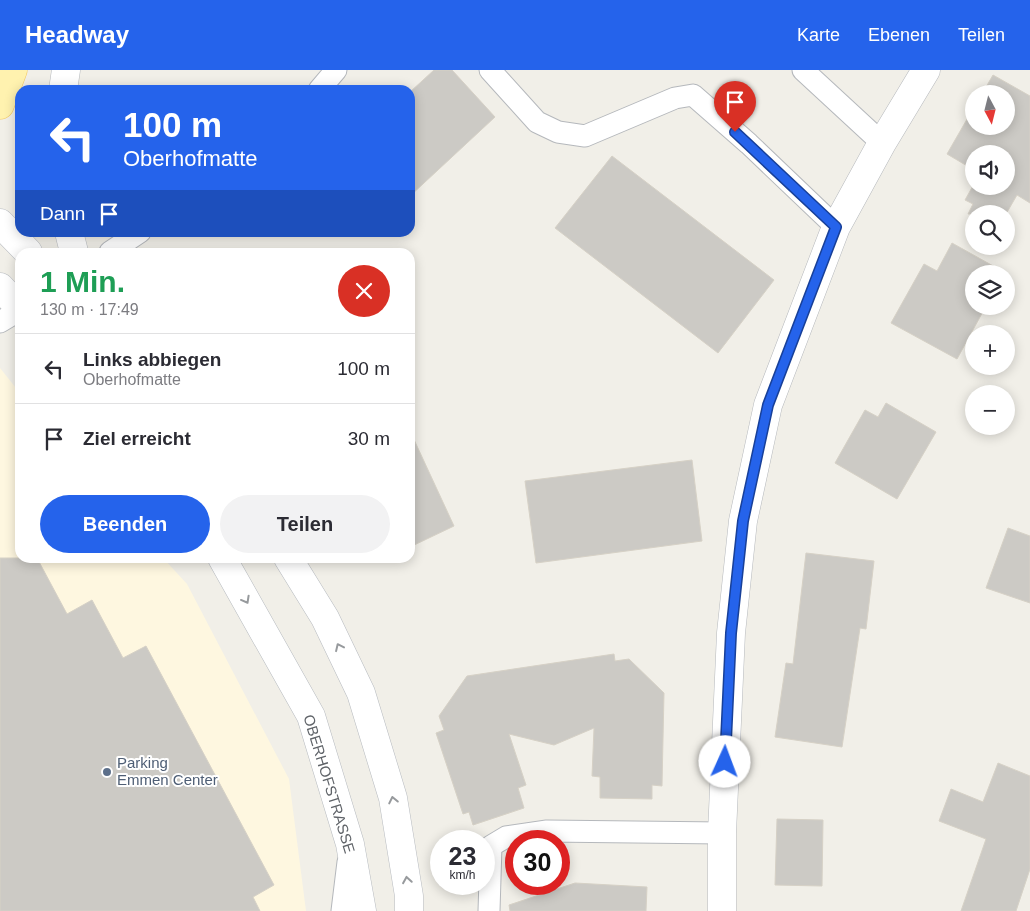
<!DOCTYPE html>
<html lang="de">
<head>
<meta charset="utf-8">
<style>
	:root { --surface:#fff; --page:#f2f2f3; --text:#2b2b33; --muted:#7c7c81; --line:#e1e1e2; --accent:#2563eb }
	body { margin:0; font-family:Helvetica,sans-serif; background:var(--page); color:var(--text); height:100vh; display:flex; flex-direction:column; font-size:19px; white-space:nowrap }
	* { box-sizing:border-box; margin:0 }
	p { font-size:16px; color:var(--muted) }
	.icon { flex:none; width:28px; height:28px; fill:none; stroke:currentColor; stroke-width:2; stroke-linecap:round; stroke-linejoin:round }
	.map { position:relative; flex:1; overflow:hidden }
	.panel { position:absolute; left:15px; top:178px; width:400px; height:315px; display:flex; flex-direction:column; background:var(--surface); border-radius:15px; box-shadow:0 2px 12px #0003 }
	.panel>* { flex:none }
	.guide { position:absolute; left:15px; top:15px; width:400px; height:152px; border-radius:15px; box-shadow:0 2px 12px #0003; background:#2563eb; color:#fff; overflow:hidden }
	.needle { width:32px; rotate:173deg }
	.fabs { position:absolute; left:965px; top:15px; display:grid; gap:10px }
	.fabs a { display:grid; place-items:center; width:50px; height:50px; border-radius:50%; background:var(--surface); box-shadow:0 2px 12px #0003; font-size:25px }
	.speed { position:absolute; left:430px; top:760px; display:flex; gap:10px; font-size:25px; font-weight:700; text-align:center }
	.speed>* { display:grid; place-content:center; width:65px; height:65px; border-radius:50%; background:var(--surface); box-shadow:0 2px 12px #0003; line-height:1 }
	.speed small { font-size:12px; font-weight:400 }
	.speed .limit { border:8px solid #d22; background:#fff; color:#111 }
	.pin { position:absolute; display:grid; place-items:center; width:42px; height:42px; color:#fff; margin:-51px -21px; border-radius:50% 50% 50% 0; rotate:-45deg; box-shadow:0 0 5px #0007 }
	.pin .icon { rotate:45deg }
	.me { position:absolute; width:55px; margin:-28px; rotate:2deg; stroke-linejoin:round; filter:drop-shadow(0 0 4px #0008) }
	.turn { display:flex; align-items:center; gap:18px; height:105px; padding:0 25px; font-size:22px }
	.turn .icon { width:65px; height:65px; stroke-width:2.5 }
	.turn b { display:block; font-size:35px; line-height:42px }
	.then { display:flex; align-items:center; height:48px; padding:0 25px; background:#0003; gap:10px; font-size:19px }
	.round { display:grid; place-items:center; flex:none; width:52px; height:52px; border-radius:26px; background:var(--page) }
	.summary { display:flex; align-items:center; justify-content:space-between; height:85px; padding:0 25px }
	h1 { font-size:30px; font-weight:700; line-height:38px; color:#1e9e55 }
	.cta { display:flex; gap:10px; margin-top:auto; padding:10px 25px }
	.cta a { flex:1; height:58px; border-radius:30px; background:var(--accent); color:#fff; font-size:20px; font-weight:700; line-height:58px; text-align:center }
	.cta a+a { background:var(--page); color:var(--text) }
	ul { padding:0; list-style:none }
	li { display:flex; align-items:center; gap:15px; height:70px; padding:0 25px; border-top:1px solid var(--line) }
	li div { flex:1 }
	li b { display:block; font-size:19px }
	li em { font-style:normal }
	header { display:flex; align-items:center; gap:30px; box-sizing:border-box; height:70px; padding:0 25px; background:var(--accent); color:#fff }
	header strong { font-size:24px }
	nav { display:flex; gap:28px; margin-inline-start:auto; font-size:18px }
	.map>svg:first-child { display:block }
	.commercial { fill:#fef7e0 }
	.building { fill:#cccac5; stroke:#d6d1c6 }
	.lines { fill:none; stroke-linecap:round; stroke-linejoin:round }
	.lane-casing { stroke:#b5b8bc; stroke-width:23 }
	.street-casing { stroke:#b5b8bc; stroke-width:29 }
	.secondary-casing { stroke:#b6babf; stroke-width:29 }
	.primary-casing { stroke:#f2c960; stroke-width:29 }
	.lane { stroke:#fff; stroke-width:21 }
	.street { stroke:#fff; stroke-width:28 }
	.secondary { stroke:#fff; stroke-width:28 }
	.primary { stroke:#fff2af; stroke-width:28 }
	.oneway { stroke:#979a9d }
	.route-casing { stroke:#184099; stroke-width:12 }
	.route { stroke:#2563eb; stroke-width:9 }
	.service-dot { fill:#5c6f8a; stroke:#fff; stroke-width:2 }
	.labels { text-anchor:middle; stroke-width:4; stroke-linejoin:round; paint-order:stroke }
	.service-label { font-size:15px; fill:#4e5e75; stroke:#fff; text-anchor:start }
	.street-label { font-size:15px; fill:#5f6368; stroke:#fff }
</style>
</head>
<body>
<header>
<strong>Headway</strong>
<nav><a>Karte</a><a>Ebenen</a><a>Teilen</a></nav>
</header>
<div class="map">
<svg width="1030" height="841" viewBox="0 0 1030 841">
	<rect width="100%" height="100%" fill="#f1efe8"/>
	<polygon class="commercial" points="0,298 20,323 20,488 163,488 187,514 289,709 306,841 0,841"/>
	<g class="building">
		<polygon points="434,0 452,0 495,47 410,126 410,22"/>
		<polygon points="993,5 1030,26 1030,133 1017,125 1006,144 968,144 973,134 965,130 974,114 974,116 1006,116 1006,84 974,84 974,100 947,84 974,37 974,56 1006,56 1006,24 982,24"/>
		<polygon points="612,86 774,210 718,283 555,158"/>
		<polygon points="952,173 1004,202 1003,204 974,204 974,236 986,236 957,289 891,253 924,194 937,201"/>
		<polygon points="886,333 936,362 897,429 835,393 865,340 878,347"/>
		<polygon points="410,361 454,456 410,477"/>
		<polygon points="692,390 702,471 536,493 525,411"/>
		<polygon points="1008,458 1030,466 1030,533 986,518"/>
		<polygon points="806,483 874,491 866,559 860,558 842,677 775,667 786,593 793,594"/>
		<polygon points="0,488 37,488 67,544 92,530 123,588 146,576 274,815 253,827 260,841 0,841"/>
		<polygon points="614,584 615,591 629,589 664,623 662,716 652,715 652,729 600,728 600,707 592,706 594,658 554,675 509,664 526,715 518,718 524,738 473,755 469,742 463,744 436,663 444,660 439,646 467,606"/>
		<polygon points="998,693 1030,706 1030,799 1016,841 961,841 986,769 939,751 951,719 983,732"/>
		<polygon points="777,749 823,750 822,816 775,815"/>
		<polygon points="575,813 647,817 646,841 510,841 509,835"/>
	</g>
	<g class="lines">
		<defs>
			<g id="lane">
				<polyline points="490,0 537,52 558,62 585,66 675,28 693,25 749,74 836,157"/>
				<polyline points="803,0 882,73"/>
				<polyline points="319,20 336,0"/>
				<polyline points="110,182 140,162"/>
				<polyline points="0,252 20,240"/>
				<polyline points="342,841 348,792"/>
				<polyline points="489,841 491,776 506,767 547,761 722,763"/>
			</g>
			<polyline id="street" points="722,841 722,763 731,563 743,451 768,335 836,157 882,73 926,0"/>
			<g id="secondary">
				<polyline points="63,20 66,0"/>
				<polyline points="0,153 28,182"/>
				<polyline points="69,162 74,182"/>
				<polyline points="0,217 20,238"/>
				<polyline points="222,488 311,646 350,774 362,841"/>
				<polyline points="288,488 325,548 361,623 393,728 409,826 409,841"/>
			</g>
			<polyline id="primary" points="0,35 13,0"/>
		</defs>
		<use href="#lane" class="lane-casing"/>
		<use href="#street" class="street-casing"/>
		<use href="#secondary" class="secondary-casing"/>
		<use href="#primary" class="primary-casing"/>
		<use href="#lane" class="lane"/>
		<use href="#street" class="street"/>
		<use href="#secondary" class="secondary"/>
		<use href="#primary" class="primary"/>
	</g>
	<defs><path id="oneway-chevron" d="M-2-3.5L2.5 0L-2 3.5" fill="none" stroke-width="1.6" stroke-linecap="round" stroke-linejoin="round" transform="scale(1.25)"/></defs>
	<g class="oneway">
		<use href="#oneway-chevron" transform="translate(246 530) rotate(61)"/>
		<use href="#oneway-chevron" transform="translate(339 577) rotate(-115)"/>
		<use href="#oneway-chevron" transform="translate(393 730) rotate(-102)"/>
		<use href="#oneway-chevron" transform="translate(407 810) rotate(-99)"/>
	</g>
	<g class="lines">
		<defs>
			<polyline id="route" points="725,692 731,563 743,451 768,335 836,157 735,62"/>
		</defs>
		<use href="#route" class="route-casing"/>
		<use href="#route" class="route"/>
	</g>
	<circle class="service-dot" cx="107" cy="702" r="5"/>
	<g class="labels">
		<g class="service-label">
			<text x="117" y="698">Parking<tspan x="117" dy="17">Emmen Center</tspan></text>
		</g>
		<g class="street-label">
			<text transform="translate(329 714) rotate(73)" y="5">OBERHOFSTRASSE</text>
		</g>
	</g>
</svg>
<div class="fabs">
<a><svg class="needle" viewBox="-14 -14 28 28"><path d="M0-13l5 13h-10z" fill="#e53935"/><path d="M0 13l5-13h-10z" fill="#7c7c81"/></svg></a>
<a><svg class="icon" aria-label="sound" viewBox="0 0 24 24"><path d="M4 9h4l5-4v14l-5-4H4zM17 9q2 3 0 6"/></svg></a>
<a><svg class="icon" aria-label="search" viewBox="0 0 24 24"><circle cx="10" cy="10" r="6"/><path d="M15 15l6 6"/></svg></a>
<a><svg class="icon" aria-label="layers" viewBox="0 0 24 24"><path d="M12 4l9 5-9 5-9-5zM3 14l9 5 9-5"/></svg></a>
<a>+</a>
<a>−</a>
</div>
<div class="speed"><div>23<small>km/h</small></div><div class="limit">30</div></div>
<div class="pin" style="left:735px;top:62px;background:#d93025"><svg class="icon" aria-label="arrive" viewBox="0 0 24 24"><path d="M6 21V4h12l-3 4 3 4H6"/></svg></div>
<svg class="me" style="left:725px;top:692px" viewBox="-20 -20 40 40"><circle r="19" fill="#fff"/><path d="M0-13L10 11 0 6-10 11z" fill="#2563eb"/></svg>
<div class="guide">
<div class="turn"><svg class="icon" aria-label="left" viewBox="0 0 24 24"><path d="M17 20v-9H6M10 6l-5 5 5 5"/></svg><div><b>100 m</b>Oberhofmatte</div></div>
<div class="then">Dann<svg class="icon" aria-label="arrive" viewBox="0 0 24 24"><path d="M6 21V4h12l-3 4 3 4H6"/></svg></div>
</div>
<section class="panel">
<div class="summary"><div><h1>1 Min.</h1><p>130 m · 17:49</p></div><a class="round" style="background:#d93025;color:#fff"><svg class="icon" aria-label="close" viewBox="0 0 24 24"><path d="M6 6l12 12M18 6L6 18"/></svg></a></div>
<ul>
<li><svg class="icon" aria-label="left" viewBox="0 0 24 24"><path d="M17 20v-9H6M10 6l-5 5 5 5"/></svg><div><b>Links abbiegen</b><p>Oberhofmatte</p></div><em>100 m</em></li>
<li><svg class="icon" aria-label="arrive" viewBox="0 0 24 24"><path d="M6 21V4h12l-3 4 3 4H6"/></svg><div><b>Ziel erreicht</b></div><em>30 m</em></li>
</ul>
<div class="cta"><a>Beenden</a><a>Teilen</a></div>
</section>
</div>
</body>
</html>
